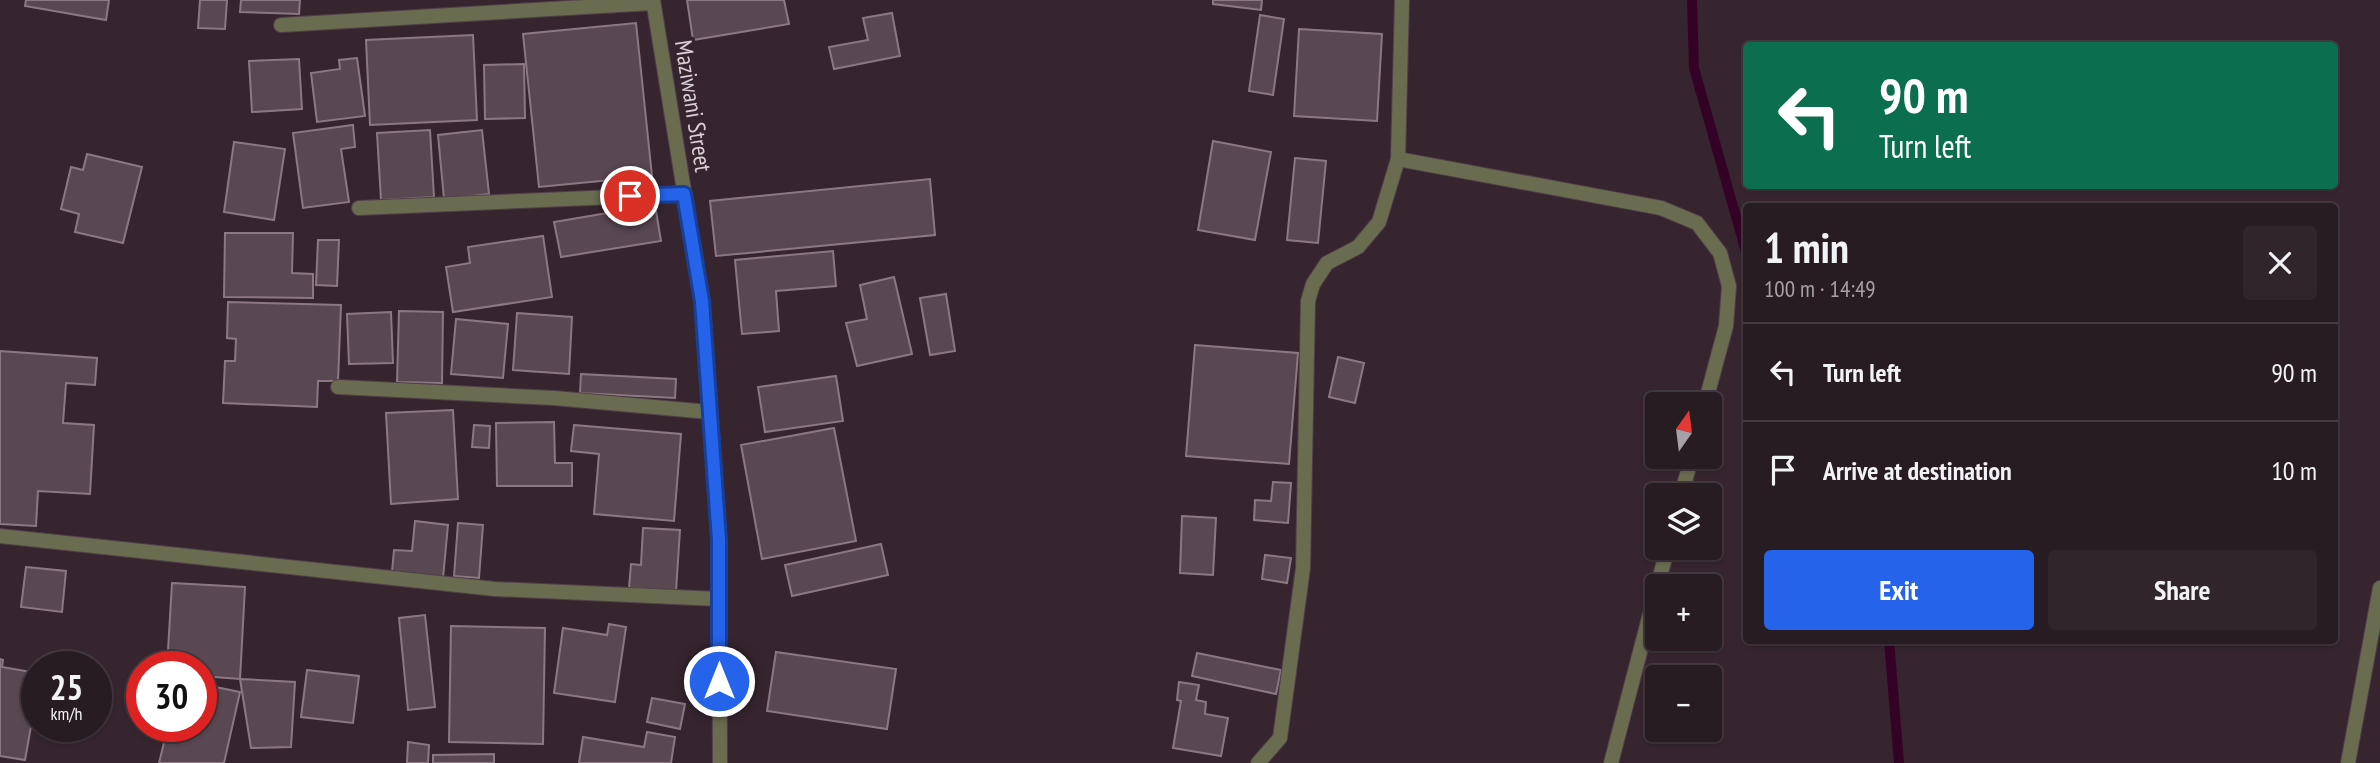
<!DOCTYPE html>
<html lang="en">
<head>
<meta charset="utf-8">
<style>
	:root { --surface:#281c23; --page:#30252b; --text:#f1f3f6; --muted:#a5a1a6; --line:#443a41; --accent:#2563eb }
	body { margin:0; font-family:"PT Sans Narrow",sans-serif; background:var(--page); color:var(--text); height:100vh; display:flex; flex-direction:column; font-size:26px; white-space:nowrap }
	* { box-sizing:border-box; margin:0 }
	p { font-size:23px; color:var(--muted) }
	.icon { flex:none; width:38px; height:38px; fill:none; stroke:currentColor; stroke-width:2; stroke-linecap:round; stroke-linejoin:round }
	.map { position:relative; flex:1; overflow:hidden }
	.side { position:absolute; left:1743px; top:203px; width:595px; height:441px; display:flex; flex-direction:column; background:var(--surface); border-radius:7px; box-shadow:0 2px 5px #0004,0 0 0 2px var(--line) }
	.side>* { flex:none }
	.guide { position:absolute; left:1743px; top:42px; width:595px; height:147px; border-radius:7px; box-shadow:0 2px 5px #0004,0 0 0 2px var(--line); background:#0b6e4f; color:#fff; overflow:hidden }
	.needle { width:46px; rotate:14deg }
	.buttons { position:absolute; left:1645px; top:392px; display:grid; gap:14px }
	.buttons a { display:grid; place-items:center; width:77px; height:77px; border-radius:7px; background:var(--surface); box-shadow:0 2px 5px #0004,0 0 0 2px var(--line); font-size:35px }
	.speed { position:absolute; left:21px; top:651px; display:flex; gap:14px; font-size:35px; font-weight:700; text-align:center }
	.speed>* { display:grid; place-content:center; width:91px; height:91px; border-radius:50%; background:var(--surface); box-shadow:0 2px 5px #0004,0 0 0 2px var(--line); line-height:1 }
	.speed small { font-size:18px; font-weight:400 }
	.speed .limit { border:10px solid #d22; background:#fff; color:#111 }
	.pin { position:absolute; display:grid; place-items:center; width:60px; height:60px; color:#fff; margin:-30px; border:4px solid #fff; border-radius:50%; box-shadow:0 2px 7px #0007 }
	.me { position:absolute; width:77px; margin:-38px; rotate:0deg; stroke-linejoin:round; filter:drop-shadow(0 0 5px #0008) }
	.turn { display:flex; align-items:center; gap:24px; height:147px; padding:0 21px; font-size:32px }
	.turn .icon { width:91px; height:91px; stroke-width:2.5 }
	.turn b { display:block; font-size:49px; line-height:60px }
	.round { display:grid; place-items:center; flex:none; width:74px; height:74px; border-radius:7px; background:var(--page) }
	.summary { display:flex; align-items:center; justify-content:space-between; height:119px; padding:0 21px }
	h1 { font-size:42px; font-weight:700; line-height:52px }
	.primary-button { display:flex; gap:14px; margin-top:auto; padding:14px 21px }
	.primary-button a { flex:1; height:80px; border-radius:7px; background:var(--accent); color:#fff; font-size:28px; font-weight:700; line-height:80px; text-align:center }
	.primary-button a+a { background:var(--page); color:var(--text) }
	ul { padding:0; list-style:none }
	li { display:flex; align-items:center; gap:21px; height:98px; padding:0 21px; border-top:2px solid var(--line) }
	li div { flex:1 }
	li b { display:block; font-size:26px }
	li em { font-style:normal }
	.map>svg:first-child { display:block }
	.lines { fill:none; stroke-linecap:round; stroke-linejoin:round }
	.stream { stroke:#350227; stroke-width:10 }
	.building { fill:#594752; stroke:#8c7883; stroke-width:2 }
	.minor-casing { stroke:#50404a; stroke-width:16 }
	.minor { stroke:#6a6c50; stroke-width:14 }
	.route-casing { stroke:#184099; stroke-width:18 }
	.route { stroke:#2563eb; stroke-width:12 }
	.labels { text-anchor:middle; stroke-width:7; stroke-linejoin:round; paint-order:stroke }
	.street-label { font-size:24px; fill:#dbcfd6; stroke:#36252f }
</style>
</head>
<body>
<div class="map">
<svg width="2380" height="763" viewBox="0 0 2380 763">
	<rect width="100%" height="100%" fill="#36252f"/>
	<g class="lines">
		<g class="stream">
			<polyline points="1692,0 1694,68 1746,252"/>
			<polyline points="1889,640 1899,763"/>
		</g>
	</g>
	<g class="building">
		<polygon points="26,0 109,0 106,20 25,6"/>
		<polygon points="200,0 227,0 225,29 198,28"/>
		<polygon points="241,0 300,0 299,14 240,12"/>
		<polygon points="687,0 784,0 789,24 693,40"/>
		<polygon points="1213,0 1262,0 1261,10 1213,4"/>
		<polygon points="892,13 900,56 834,69 829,47 868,40 863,18"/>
		<polygon points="1260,15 1284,19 1273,95 1249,91"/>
		<polygon points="636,23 652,176 539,187 523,34"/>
		<polygon points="1299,29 1382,34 1377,121 1294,116"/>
		<polygon points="473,35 477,120 370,125 366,40"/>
		<polygon points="357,58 365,116 317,122 311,73 340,69 339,60"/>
		<polygon points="299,59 302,109 252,112 249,61"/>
		<polygon points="524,64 525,118 485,119 484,65"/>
		<polygon points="353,125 355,147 341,149 349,202 303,208 293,133"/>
		<polygon points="430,130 434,197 381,200 377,133"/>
		<polygon points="482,130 489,194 444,199 438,135"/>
		<polygon points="1213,141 1271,152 1255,240 1198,230"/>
		<polygon points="234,142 285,149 274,220 224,212"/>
		<polygon points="87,154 142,167 123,243 75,232 79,214 61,209 71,167 83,170"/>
		<polygon points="1295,158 1326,161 1318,243 1287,240"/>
		<polygon points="930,179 935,235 716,256 710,201"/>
		<polygon points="655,205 661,241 561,257 554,222"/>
		<polygon points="225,233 293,233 292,273 313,274 313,298 224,297"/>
		<polygon points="543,236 552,297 453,312 446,267 470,263 468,247"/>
		<polygon points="318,240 339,240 337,286 316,285"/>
		<polygon points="833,251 836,286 776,291 779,331 742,334 735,260"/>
		<polygon points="894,277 912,354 857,366 846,323 867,319 860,285"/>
		<polygon points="946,294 955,351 930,355 920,298"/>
		<polygon points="228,302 341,305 338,381 318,381 317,407 223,403 225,361 235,361 236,339 227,338"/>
		<polygon points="399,311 443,312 442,383 397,382"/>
		<polygon points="391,312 393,363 349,364 347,314"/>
		<polygon points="517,313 572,317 569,374 513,370"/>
		<polygon points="456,319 508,324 503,378 451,374"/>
		<polygon points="1195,345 1298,353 1289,464 1186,456"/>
		<polygon points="0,351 97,358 95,385 66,383 63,423 94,425 90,494 38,491 36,526 0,524"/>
		<polygon points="1338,357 1364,363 1355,403 1329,397"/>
		<polygon points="581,374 676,379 675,398 580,393"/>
		<polygon points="836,376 843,421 765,432 758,387"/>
		<polygon points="453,410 458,499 391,504 386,413"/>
		<polygon points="554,422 555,463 572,463 572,486 497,486 496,423"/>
		<polygon points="474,425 490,426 489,448 472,447"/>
		<polygon points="574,425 681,434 674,521 594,514 599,454 571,451"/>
		<polygon points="834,428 856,541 762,559 741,445"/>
		<polygon points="1273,482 1291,483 1288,523 1254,520 1255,500 1271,501"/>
		<polygon points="1182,516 1216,518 1213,575 1180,573"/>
		<polygon points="415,521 448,525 443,578 392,572 394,550 412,551"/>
		<polygon points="458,523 483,525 479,578 454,576"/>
		<polygon points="643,528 680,530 676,591 629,588 631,564 641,565"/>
		<polygon points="881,544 888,575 792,596 785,565"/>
		<polygon points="1265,555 1291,558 1287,583 1262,579"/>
		<polygon points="26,567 66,571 62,612 21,607"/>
		<polygon points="172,583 245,587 240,679 201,676 201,667 167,667"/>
		<polygon points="425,615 435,707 408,710 399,618"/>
		<polygon points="609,624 626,627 615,702 554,693 563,628 607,635"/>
		<polygon points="451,626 545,628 543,744 449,742"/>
		<polygon points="776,652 896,669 887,729 767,711"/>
		<polygon points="1197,653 1281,670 1276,694 1192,676"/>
		<polygon points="0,659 3,660 2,667 37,673 37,693 25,760 0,756"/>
		<polygon points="307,670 359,676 353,723 301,717"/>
		<polygon points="240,679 295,682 291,747 251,748"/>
		<polygon points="1179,682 1199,685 1196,700 1206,702 1205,714 1228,718 1221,756 1173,748 1181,701 1177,700"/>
		<polygon points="201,684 240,692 224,763 159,763 168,726 201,726"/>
		<polygon points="652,698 685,704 680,729 647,722"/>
		<polygon points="647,732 675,737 671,763 579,763 583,737 644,747"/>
		<polygon points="408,742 429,745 428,763 407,763"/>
		<polygon points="494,754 494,763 433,763 433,755"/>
	</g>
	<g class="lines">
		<defs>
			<g id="minor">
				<polyline points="653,0 702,301 719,540 720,763"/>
				<polyline points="1402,0 1398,159 1661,208 1697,223 1720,253 1729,286 1726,326 1705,404"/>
				<polyline points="281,25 653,3"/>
				<polyline points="359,208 684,194"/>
				<polyline points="338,387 554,398 709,412"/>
				<polyline points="1681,495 1692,457"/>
				<polyline points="0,536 495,589 719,599"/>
				<polyline points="1657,586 1668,548"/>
				<polyline points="1258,763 1280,738 1303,568 1308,301 1313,284 1327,263 1358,247 1379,222 1398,159"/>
				<polyline points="1611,763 1657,587"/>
				<polyline points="2348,763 2380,588"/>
			</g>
		</defs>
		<use href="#minor" class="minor-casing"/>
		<use href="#minor" class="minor"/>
	</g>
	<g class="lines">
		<defs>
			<polyline id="route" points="630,196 684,194 702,301 719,540 719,681"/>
		</defs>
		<use href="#route" class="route-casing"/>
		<use href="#route" class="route"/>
	</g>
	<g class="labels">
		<g class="street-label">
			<text transform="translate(693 106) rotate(81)" y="8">Maziwani Street</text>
		</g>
	</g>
</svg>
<div class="buttons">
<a><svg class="needle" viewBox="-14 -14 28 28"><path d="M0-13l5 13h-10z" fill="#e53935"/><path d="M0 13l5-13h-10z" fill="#a5a1a6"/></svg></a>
<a><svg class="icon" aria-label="layers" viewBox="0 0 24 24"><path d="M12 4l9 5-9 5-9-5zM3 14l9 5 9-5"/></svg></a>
<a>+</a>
<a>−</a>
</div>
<div class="speed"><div>25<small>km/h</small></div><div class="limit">30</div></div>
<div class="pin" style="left:630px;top:196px;background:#d93025"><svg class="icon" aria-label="arrive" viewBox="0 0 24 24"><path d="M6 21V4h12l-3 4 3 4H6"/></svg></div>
<svg class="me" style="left:719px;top:681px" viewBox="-20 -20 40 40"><circle r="17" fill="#2563eb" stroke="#fff" stroke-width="3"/><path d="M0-11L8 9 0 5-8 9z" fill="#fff"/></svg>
<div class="guide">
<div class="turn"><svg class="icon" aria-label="left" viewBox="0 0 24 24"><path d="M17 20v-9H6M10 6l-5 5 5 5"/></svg><div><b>90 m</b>Turn left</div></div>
</div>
<section class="side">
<div class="summary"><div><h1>1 min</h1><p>100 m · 14:49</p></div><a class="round"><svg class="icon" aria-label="close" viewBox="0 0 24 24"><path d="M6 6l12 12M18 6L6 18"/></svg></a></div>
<ul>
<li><svg class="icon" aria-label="left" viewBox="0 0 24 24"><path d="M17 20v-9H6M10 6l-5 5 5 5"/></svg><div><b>Turn left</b></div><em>90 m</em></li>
<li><svg class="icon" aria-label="arrive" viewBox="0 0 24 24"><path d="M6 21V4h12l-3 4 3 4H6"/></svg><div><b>Arrive at destination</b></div><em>10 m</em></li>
</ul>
<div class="primary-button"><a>Exit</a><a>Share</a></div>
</section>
</div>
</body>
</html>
